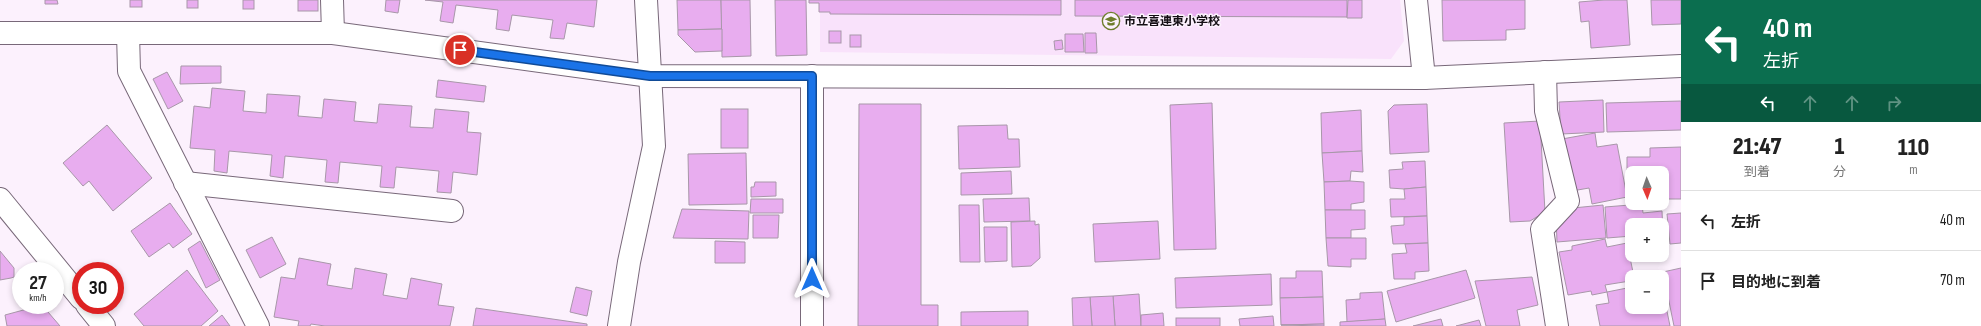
<!DOCTYPE html>
<html lang="ja">
<head>
<meta charset="utf-8">
<style>
	:root { --surface:#fff; --page:#f6f6f6; --text:#222; --muted:#767676; --line:#e0e0e0 }
	body { margin:0; font-family:"Sofia Sans Condensed","Noto Sans JP",sans-serif; background:var(--page); color:var(--text); height:100vh; display:flex; flex-direction:column; font-size:15px; white-space:nowrap }
	* { box-sizing:border-box; margin:0 }
	p { font-size:13px; color:var(--muted) }
	.icon { flex:none; width:22px; height:22px; fill:none; stroke:currentColor; stroke-width:2; stroke-linecap:round; stroke-linejoin:round }
	.map { position:relative; flex:1; overflow:hidden }
	.sheet { display:flex; flex-direction:column; background:var(--surface); width:300px }
	.sheet>* { flex:none }
	.banner { background:#0b6e4f; color:#fff; overflow:hidden }
	.needle { width:26px; rotate:178deg }
	.controls { position:absolute; left:1625px; top:166px; display:grid; gap:8px }
	.controls a { display:grid; place-items:center; width:44px; height:44px; border-radius:8px; background:var(--surface); box-shadow:0 2px 6px #0003; font-size:20px }
	.speed { position:absolute; left:12px; top:262px; display:flex; gap:8px; font-size:20px; font-weight:700; text-align:center }
	.speed>* { display:grid; place-content:center; width:52px; height:52px; border-radius:50%; background:var(--surface); box-shadow:0 2px 6px #0003; line-height:1 }
	.speed small { font-size:10px; font-weight:400 }
	.speed .limit { border:6px solid #d22; background:#fff; color:#111 }
	.pin { position:absolute; display:grid; place-items:center; width:34px; height:34px; color:#fff; margin:-17px; border:2px solid #fff; border-radius:50%; box-shadow:0 1px 4px #0007 }
	.me { position:absolute; width:44px; margin:-22px; rotate:0deg; stroke-linejoin:round; filter:drop-shadow(0 0 3px #0008) }
	.turn { display:flex; align-items:center; gap:14px; height:84px; padding:0 16px; font-size:18px }
	.turn .icon { width:52px; height:52px; stroke-width:2.5 }
	.turn b { display:block; font-size:28px; line-height:34px }
	.lanes { display:flex; align-items:center; height:38px; padding:0 16px; background:#0003; justify-content:center; gap:20px; direction:ltr }
	.lanes .off { opacity:.35 }
	.eta { display:flex; justify-content:space-evenly; align-items:center; height:68px; text-align:center }
	.eta b { font-size:24px; font-weight:800; line-height:28px }
	ul { padding:0; list-style:none }
	li { display:flex; align-items:center; gap:12px; height:60px; padding:0 16px; border-top:1px solid var(--line) }
	li div { flex:1 }
	li b { display:block; font-size:15px }
	li em { font-style:normal }
	main { display:flex; flex:1; min-height:0 }
	.map>svg:first-child { display:block }
	.built { fill:#f9e2fb }
	.building { fill:#e8adef; stroke:#a897a9 }
	.lines { fill:none; stroke-linecap:round; stroke-linejoin:round }
	.street-casing { stroke:#786879; stroke-width:24 }
	.secondary-casing { stroke:#786879; stroke-width:24 }
	.street { stroke:#fff; stroke-width:22 }
	.secondary { stroke:#fff; stroke-width:22 }
	.route-casing { stroke:#114b97; stroke-width:10 }
	.route { stroke:#1a73e8; stroke-width:7 }
	.labels { text-anchor:middle; stroke-width:3; stroke-linejoin:round; paint-order:stroke }
	.poi-label { font-size:12px; font-weight:bold; fill:#140e14; stroke:#fcf1fd; text-anchor:start }
</style>
</head>
<body>
<main>
<div class="map">
<svg width="1681" height="326" viewBox="0 0 1681 326">
	<rect width="100%" height="100%" fill="#fcf1fd"/>
	<polygon class="built" points="820,0 1400,0 1404,41 1391,59 820,52"/>
	<g class="building">
		<polygon points="45,0 57,0 58,4 45,4"/>
		<rect x="130" y="0" width="12" height="7"/>
		<rect x="187" y="0" width="11" height="8"/>
		<rect x="243" y="0" width="11" height="9"/>
		<rect x="298" y="0" width="20" height="11"/>
		<polygon points="386,0 400,0 398,13 385,11"/>
		<polygon points="425,0 597,0 594,27 567,23 564,39 550,38 553,20 512,15 509,31 496,29 498,10 456,5 453,23 440,21 443,2"/>
		<polygon points="677,0 721,0 722,29 678,30"/>
		<polygon points="721,0 750,0 751,56 722,57"/>
		<polygon points="775,0 806,0 807,55 776,56"/>
		<polygon points="809,0 1061,0 1061,15 830,14 830,12 819,12 819,3 809,3"/>
		<polygon points="1075,0 1347,0 1347,17 1075,16"/>
		<polygon points="1348,0 1362,0 1362,18 1347,18"/>
		<polygon points="1442,0 1525,0 1525,29 1506,30 1506,40 1443,41"/>
		<polygon points="1604,0 1627,0 1630,45 1591,48 1589,21 1581,22 1579,2"/>
		<polygon points="1651,0 1681,0 1681,24 1652,25"/>
		<polygon points="722,29 722,51 695,52 678,35 678,30"/>
		<rect x="829" y="31" width="12" height="12"/>
		<polygon points="1085,33 1096,33 1097,53 1085,53"/>
		<polygon points="1065,34 1083,34 1084,52 1065,52"/>
		<rect x="850" y="35" width="11" height="12"/>
		<polygon points="1062,40 1063,49 1055,50 1054,41"/>
		<polygon points="181,66 221,66 221,83 180,84"/>
		<polygon points="167,72 183,101 168,109 153,79"/>
		<polygon points="438,80 486,86 484,102 436,97"/>
		<polygon points="212,88 245,91 243,111 266,113 267,94 300,96 298,116 322,118 324,99 356,102 354,121 377,123 379,104 412,106 410,127 433,128 435,109 469,112 467,132 481,133 477,175 453,172 451,193 437,192 439,171 396,167 394,188 380,187 382,166 340,162 338,183 325,182 327,160 285,156 283,178 270,176 272,155 229,151 227,173 214,171 215,150 190,148 194,106 210,108"/>
		<polygon points="1603,100 1604,132 1561,134 1559,102"/>
		<polygon points="1681,101 1681,130 1607,132 1606,103"/>
		<polygon points="1212,103 1216,249 1174,250 1170,105"/>
		<polygon points="859,104 921,104 921,305 938,305 938,326 858,326"/>
		<polygon points="1427,104 1429,152 1390,154 1388,111 1394,105"/>
		<rect x="721" y="109" width="27" height="39"/>
		<polygon points="1361,110 1362,151 1322,153 1321,113"/>
		<polygon points="1540,121 1545,212 1530,221 1510,222 1504,123"/>
		<polygon points="107,125 152,178 113,211 89,181 83,186 63,163"/>
		<polygon points="1007,125 1008,139 1019,139 1020,167 959,169 958,126"/>
		<polygon points="1595,133 1597,147 1617,144 1627,197 1592,204 1589,188 1572,191 1562,139"/>
		<polygon points="1681,147 1681,199 1662,199 1662,173 1632,173 1632,175 1627,175 1627,157 1650,157 1650,148"/>
		<polygon points="1362,151 1363,172 1351,171 1350,181 1324,182 1322,153"/>
		<polygon points="746,153 747,204 689,205 688,154"/>
		<polygon points="1425,161 1426,187 1404,189 1390,188 1389,170 1403,169 1402,162"/>
		<polygon points="1011,171 1012,194 961,195 961,173"/>
		<polygon points="1350,181 1364,182 1364,202 1351,204 1351,210 1325,210 1324,182"/>
		<polygon points="755,182 776,182 776,196 751,197 751,187 754,187"/>
		<polygon points="1426,187 1427,216 1391,217 1390,199 1405,199 1404,189"/>
		<polygon points="1029,198 1030,221 984,222 983,199"/>
		<polygon points="751,199 783,199 783,213 750,213"/>
		<polygon points="170,203 192,234 173,248 169,243 149,257 131,231"/>
		<polygon points="1642,204 1643,213 1662,211 1663,234 1662,225 1632,225 1632,236 1607,238 1605,207"/>
		<polygon points="959,205 979,205 980,262 960,262"/>
		<polygon points="1603,205 1606,238 1557,242 1556,217 1563,209"/>
		<polygon points="682,209 749,211 748,239 673,238"/>
		<polygon points="1325,210 1365,210 1365,229 1351,230 1351,238 1326,238"/>
		<polygon points="1681,213 1681,243 1670,244 1667,214"/>
		<polygon points="753,215 779,215 778,238 753,238"/>
		<polygon points="1427,216 1428,243 1393,244 1391,226 1404,225 1404,217"/>
		<polygon points="1035,221 1035,225 1039,224 1040,258 1031,266 1012,267 1011,222"/>
		<polygon points="1158,221 1160,259 1095,262 1093,224"/>
		<polygon points="984,227 1007,227 1007,261 985,262"/>
		<polygon points="272,237 286,264 260,278 246,250"/>
		<polygon points="1326,238 1366,238 1366,259 1351,259 1351,267 1328,266"/>
		<polygon points="1605,239 1607,247 1627,243 1634,277 1629,278 1630,281 1605,285 1607,292 1592,295 1591,291 1568,295 1559,252 1572,250 1572,246"/>
		<polygon points="200,241 220,280 206,288 188,249"/>
		<polygon points="715,241 745,242 745,263 715,263"/>
		<polygon points="1428,243 1429,271 1415,272 1415,279 1394,279 1392,254 1407,253 1405,244"/>
		<polygon points="0,251 14,268 14,277 11,278 0,280"/>
		<polygon points="299,258 331,264 327,285 352,289 355,268 387,274 383,295 407,299 411,278 442,284 438,305 454,307 450,326 325,326 311,324 310,326 298,326 299,321 274,317 281,277 295,279"/>
		<polygon points="1681,268 1681,326 1674,326 1663,272"/>
		<polygon points="187,270 218,311 201,326 144,326 134,314"/>
		<polygon points="1466,270 1475,298 1396,322 1387,291"/>
		<polygon points="1296,271 1322,271 1323,297 1280,298 1280,278 1296,278"/>
		<polygon points="1659,272 1660,277 1635,277 1635,276"/>
		<polygon points="1271,274 1272,305 1176,308 1175,278"/>
		<polygon points="1532,277 1538,305 1517,310 1520,326 1486,326 1475,281"/>
		<polygon points="576,287 592,291 587,316 570,312"/>
		<polygon points="1632,287 1632,307 1662,307 1662,287 1670,326 1600,326 1596,305 1609,303 1607,292"/>
		<polygon points="1382,292 1385,319 1347,322 1346,300 1360,299 1360,293"/>
		<polygon points="1139,294 1141,326 1115,326 1113,296"/>
		<polygon points="1113,296 1115,326 1092,326 1090,297"/>
		<polygon points="1090,297 1092,326 1073,326 1072,298"/>
		<polygon points="1323,297 1324,324 1281,325 1280,298"/>
		<polygon points="42,305 60,326 7,326 5,315"/>
		<polygon points="476,308 587,324 587,326 473,326"/>
		<polygon points="1028,311 1028,326 961,326 961,312"/>
		<polygon points="1163,313 1164,326 1141,326 1141,315"/>
		<polygon points="222,315 230,326 209,326"/>
		<polygon points="1273,316 1274,326 1240,326 1239,319"/>
		<rect x="1176" y="318" width="44" height="8"/>
		<polygon points="1385,319 1386,326 1340,326 1340,322"/>
		<polygon points="1441,319 1443,326 1413,326"/>
		<polygon points="1479,320 1481,326 1456,326"/>
		<polygon points="1324,324 1324,326 1281,325"/>
	</g>
	<g class="lines">
		<defs>
			<g id="street">
				<polyline points="332,0 333,33"/>
				<polyline points="1416,0 1424,78"/>
				<polyline points="0,33 333,33 650,76 1424,78 1681,66"/>
				<polyline points="128,33 129,71 258,326"/>
				<polyline points="1545,72 1546,111 1568,201 1542,229 1557,326"/>
				<polyline points="185,183 452,211"/>
				<polyline points="812,326 812,76"/>
			</g>
			<g id="secondary">
				<polyline points="0,199 81,298"/>
				<polyline points="87,305 104,326"/>
				<polyline points="619,326 629,262 654,146 646,0"/>
			</g>
		</defs>
		<use href="#street" class="street-casing"/>
		<use href="#secondary" class="secondary-casing"/>
		<use href="#street" class="street"/>
		<use href="#secondary" class="secondary"/>
	</g>
	<g class="lines">
		<defs>
			<polyline id="route" points="460,50 650,76 812,76 812,279"/>
		</defs>
		<use href="#route" class="route-casing"/>
		<use href="#route" class="route"/>
	</g>
	<defs>
		<symbol id="school-ring" viewBox="-11 -11 22 22"><circle r="9.5" fill="#fcf1fd" stroke="#6e7d2b" stroke-width="1.5"/><path d="M0-5L7-2L0 1L-7-2ZM-4 1L0 2.5L4 1V4Q0 6-4 4Z" fill="#6e7d2b"/></symbol>
	</defs>
	<g fill-rule="evenodd">
		<use href="#school-ring" x="1101" y="11" width="20" height="20"/>
	</g>
	<g class="labels">
		<g class="poi-label">
			<text x="1124" y="25">市立喜連東小学校</text>
		</g>
	</g>
</svg>
<div class="controls">
<a><svg class="needle" viewBox="-14 -14 28 28"><path d="M0-13l5 13h-10z" fill="#e53935"/><path d="M0 13l5-13h-10z" fill="#767676"/></svg></a>
<a>+</a>
<a>−</a>
</div>
<div class="speed"><div>27<small>km/h</small></div><div class="limit">30</div></div>
<div class="pin" style="left:460px;top:50px;background:#d93025"><svg class="icon" aria-label="arrive" viewBox="0 0 24 24"><path d="M6 21V4h12l-3 4 3 4H6"/></svg></div>
<svg class="me" style="left:812px;top:279px" viewBox="-20 -20 40 40"><path d="M0-17L14 15 0 8-14 15z" fill="#1a73e8" stroke="#fff" stroke-width="4"/></svg>
</div>
<section class="sheet">
<div class="banner">
<div class="turn"><svg class="icon" aria-label="left" viewBox="0 0 24 24"><path d="M17 20v-9H6M10 6l-5 5 5 5"/></svg><div><b>40 m</b>左折</div></div>
<div class="lanes"><svg class="icon" aria-label="left" viewBox="0 0 24 24"><path d="M17 20v-9H6M10 6l-5 5 5 5"/></svg><svg class="icon off" aria-label="ahead" viewBox="0 0 24 24"><path d="M12 20V5M6 11l6-6 6 6"/></svg><svg class="icon off" aria-label="ahead" viewBox="0 0 24 24"><path d="M12 20V5M6 11l6-6 6 6"/></svg><svg class="icon off" aria-label="right" viewBox="0 0 24 24"><path d="M7 20v-9h11M14 6l5 5-5 5"/></svg></div>
</div>
<div class="eta">
<div><b>21:47</b><p>到着</p></div>
<div><b>1</b><p>分</p></div>
<div><b>110</b><p>m</p></div>
</div>
<ul>
<li><svg class="icon" aria-label="left" viewBox="0 0 24 24"><path d="M17 20v-9H6M10 6l-5 5 5 5"/></svg><div><b>左折</b></div><em>40 m</em></li>
<li><svg class="icon" aria-label="arrive" viewBox="0 0 24 24"><path d="M6 21V4h12l-3 4 3 4H6"/></svg><div><b>目的地に到着</b></div><em>70 m</em></li>
</ul>
</section>
</main>
</body>
</html>
